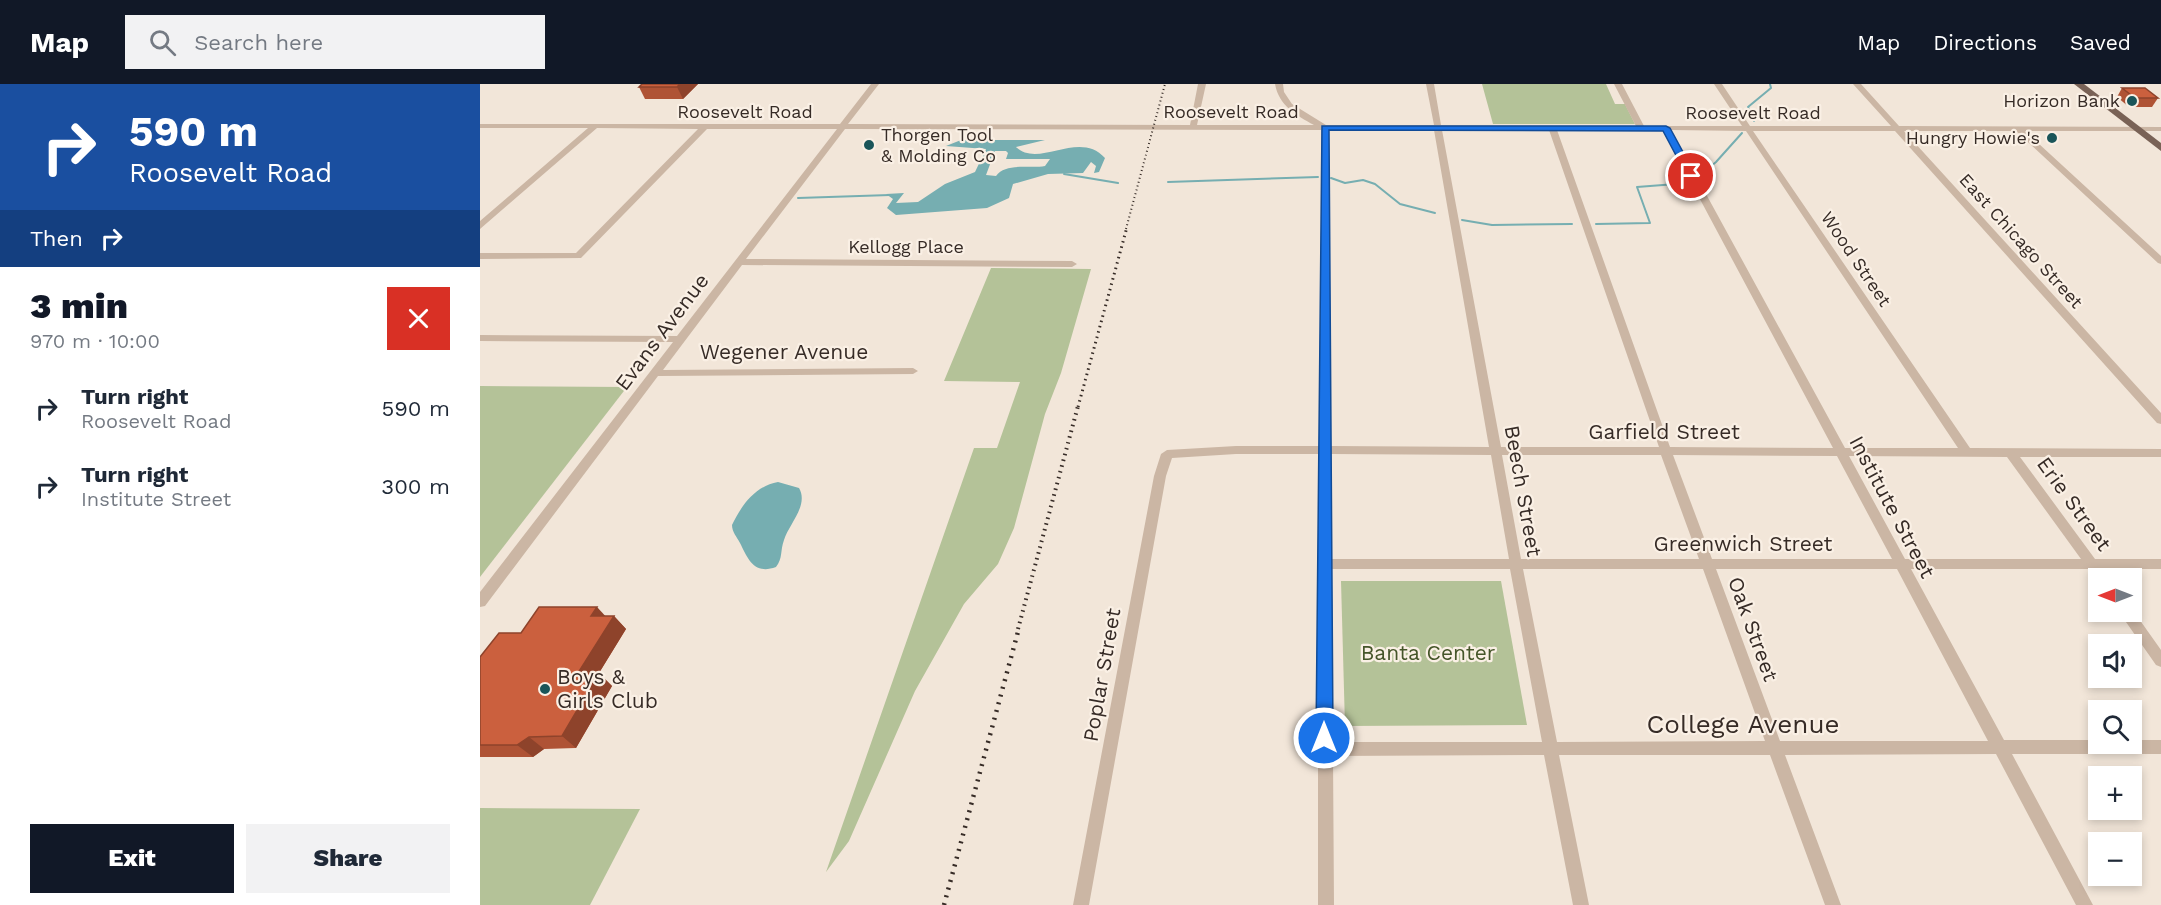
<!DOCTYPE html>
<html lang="en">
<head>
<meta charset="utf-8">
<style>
	:root { --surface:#fff; --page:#f2f2f3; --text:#1f2937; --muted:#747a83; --accent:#111827 }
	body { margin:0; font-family:"Work Sans",sans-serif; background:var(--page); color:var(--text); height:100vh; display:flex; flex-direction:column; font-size:22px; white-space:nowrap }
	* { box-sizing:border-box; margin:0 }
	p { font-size:20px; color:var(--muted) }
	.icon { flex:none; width:33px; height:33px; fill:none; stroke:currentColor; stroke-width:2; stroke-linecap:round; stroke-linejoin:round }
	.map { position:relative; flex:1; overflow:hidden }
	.panel { display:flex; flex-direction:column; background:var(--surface); width:480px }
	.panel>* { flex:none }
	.guide { background:#1a4fa0; color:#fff; overflow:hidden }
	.needle { width:39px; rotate:270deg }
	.buttons { position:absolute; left:1608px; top:484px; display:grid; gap:12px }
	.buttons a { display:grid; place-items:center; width:54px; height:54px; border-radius:0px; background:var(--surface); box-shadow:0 3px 9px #0003; font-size:30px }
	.pin { position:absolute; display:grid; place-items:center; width:51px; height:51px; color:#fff; margin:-26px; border:3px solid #fff; border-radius:50%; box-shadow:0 2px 6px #0007 }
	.me { position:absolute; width:66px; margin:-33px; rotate:0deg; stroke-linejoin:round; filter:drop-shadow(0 0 4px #0008) }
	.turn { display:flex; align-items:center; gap:21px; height:126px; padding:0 30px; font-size:27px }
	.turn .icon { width:78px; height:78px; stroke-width:2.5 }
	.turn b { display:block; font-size:42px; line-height:51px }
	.then { display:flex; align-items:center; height:57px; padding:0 30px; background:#0003; gap:12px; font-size:22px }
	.round { display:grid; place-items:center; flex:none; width:63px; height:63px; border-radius:0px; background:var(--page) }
	.headline { display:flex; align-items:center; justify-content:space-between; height:102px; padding:0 30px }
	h1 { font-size:36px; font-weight:800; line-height:45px; color:var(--accent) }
	.action { display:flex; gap:12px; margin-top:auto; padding:12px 30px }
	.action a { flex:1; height:69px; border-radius:0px; background:var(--accent); color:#fff; font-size:24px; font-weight:800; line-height:69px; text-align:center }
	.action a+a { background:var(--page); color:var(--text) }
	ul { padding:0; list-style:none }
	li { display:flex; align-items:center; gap:18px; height:78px; padding:0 30px }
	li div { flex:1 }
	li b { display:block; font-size:22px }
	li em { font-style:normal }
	header { display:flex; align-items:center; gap:36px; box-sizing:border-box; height:84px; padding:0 30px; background:var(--accent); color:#fff }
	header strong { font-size:28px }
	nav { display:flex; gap:33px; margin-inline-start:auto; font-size:21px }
	.search { width:420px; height:54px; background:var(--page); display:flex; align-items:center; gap:15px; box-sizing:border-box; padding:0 21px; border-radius:0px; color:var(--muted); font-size:22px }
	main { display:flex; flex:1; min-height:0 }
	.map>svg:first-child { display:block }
	.green { fill:#b4c298 }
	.water { fill:#76aeb1; fill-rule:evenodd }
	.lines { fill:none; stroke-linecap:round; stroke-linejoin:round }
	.stream { stroke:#76aeb1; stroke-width:2 }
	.minor { fill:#cbb6a4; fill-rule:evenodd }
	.major { fill:#796256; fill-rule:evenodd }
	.rail-far3 { stroke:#362b26; stroke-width:2; stroke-dasharray:1 3; stroke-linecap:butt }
	.rail-far2 { stroke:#362b26; stroke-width:3; stroke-dasharray:1.5 4; stroke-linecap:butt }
	.rail-far1 { stroke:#362b26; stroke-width:4; stroke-dasharray:1.5 4.5; stroke-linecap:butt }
	.rail { stroke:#362b26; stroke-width:4.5; stroke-dasharray:2 6; stroke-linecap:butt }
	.wall { fill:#af5335 }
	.shaded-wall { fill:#8e432b }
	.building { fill:#cb603e; stroke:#8e432b; stroke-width:1.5 }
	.route { fill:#1a73e8; stroke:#114b97; stroke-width:1.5 }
	.poi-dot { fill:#1a5559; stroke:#faf0e5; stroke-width:2 }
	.labels { text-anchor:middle; stroke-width:4.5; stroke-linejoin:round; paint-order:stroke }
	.far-poi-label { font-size:18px; fill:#362b26; stroke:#faf0e5; text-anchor:end }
	.far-street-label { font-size:18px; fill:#362b26; stroke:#faf0e5 }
	.street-label { font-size:21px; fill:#362b26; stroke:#faf0e5 }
	.park-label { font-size:21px; fill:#455529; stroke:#faf0e5 }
	.poi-label { font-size:21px; fill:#362b26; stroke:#faf0e5; text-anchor:start }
	.near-street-label { font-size:26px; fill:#362b26; stroke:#faf0e5 }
</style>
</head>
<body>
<header>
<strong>Map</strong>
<div class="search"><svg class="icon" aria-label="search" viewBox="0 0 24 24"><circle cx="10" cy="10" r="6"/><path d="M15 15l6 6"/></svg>Search here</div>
<nav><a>Map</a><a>Directions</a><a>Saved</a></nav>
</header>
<main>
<section class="panel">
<div class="guide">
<div class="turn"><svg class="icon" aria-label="right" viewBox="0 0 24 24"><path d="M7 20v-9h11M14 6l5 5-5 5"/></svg><div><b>590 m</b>Roosevelt Road</div></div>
<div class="then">Then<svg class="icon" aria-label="right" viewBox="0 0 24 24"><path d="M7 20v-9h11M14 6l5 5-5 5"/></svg></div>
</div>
<div class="headline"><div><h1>3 min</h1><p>970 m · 10:00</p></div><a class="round" style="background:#d93025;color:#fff"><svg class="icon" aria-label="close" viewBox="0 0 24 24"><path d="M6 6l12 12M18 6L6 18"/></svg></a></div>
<ul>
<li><svg class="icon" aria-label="right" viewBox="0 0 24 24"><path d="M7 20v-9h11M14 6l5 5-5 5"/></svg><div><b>Turn right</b><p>Roosevelt Road</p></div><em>590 m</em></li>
<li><svg class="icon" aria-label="right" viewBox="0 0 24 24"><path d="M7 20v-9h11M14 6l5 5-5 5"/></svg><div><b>Turn right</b><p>Institute Street</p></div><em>300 m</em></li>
</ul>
<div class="action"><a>Exit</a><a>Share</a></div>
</section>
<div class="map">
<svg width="1681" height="821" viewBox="0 0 1681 821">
	<rect width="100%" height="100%" fill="#f2e6d9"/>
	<g class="green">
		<polygon points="1002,0 1126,0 1135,20 1145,20 1155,40 1013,40"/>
		<polygon points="511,184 611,185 581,289 565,330 534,444 518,480 484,520 435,607 369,757 346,788 494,364 517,364 540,298 464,297"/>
		<polygon points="0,302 147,303 0,493"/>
		<polygon points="861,497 1021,497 1047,641 865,642"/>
		<polygon points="0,724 160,725 110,821 0,821"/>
	</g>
	<g class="water">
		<path d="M481,56H565L536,63C559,85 599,45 625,74L619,88L614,89L616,82L611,78L603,89L568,90L533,100L529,114L507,124L416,131L407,124L413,115L406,110L424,109L416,119L438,118L465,100L495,88L506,65L466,62ZM515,67H526L528,69L526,75H570L565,82C550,85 526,78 516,92L506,91Z"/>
		<path d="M298,398L319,404C329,421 309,440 304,456C300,467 303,474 296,483C274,491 268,475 260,459C257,453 252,448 252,441C261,422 275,402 298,398Z"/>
	</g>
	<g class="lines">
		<g class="stream">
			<polyline points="1274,37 1268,23 1291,4 1290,0"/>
			<polyline points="584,90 638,99"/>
			<polyline points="1218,93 1236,78 1262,49"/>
			<polyline points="851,94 865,99 883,96 895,100 920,120 955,129"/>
			<polyline points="688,98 838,93"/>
			<polyline points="318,114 410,111"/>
			<polyline points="982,136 1012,141 1092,140"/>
			<polyline points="1116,140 1170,139 1157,103 1209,99"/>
		</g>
		<g class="minor">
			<path d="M391,0H399L368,40L710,41L718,0H726L717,41H834C816,31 799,22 795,0H803L804,8L812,20L846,41H954L946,0H954L961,41L1156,42L1134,0H1142L1164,42H1262L1234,0H1242L1270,42H1411L1373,0H1381L1419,42L1681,43V47H1545L1681,172V180L1678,179L1536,47H1424L1681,329V340L1677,339L1415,47H1273L1490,364L1681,365V373H1540L1615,475H1681V485H1622L1629,495H1618V499L1608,485H1431L1524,656H1618V660H1652V656H1681V670H1532L1613,821H1596L1516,670L1305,671L1361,821H1345L1290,671H1079L1109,821H1093L1064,671L853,672L854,821H838V669L836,665L838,661L839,483L838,480L839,477L840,370H756L692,374L686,392L609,821H593L674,392L681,370L687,366L756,362H840L841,46L365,45L266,175L592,177L597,180L592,183L262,181L183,286L433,284L438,287L433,290L178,292L5,522L0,523V508L193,258L0,257V251L197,252L357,45H227L101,174L0,175V169H96L218,45L117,44L0,145V137L108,44H0V40H360ZM849,46H954L1009,363L851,362ZM962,46H1069L1179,363H1021ZM1077,46H1183L1353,364L1190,363ZM1191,46L1266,47L1478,364H1365ZM851,370L1011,371L1029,475H852ZM1022,371H1181L1219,475H1041ZM1193,371L1357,372L1412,475H1232ZM1369,372L1527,373L1601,475H1425ZM852,485H1030L1062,658H853ZM1043,485H1223L1285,657L1077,658ZM1236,485H1417L1508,657H1300Z"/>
			<polygon points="1652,525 1681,566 1681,583 1676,581 1639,528 1652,528"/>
		</g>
		<polygon class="major" points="1594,0 1604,0 1681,59 1681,67"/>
		<polyline class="rail-far3" points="646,145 685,0"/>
		<polyline class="rail-far2" points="598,323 647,143"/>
		<polyline class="rail-far1" points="538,545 598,322"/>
		<polyline class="rail" points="464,821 539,544"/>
	</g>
	<g class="wall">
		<polygon points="218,0 203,15 165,15 159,3"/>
		<polygon points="1642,4 1678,14 1672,23 1649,23 1637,13"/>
		<polygon points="125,532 134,532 146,545 119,589 132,602 96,664 64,665 53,673 0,673 0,573 41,549"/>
	</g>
	<g class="shaded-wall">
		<polygon points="200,0 218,0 203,15 197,3"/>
		<polygon points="117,523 129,536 111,532"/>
		<polygon points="134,532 146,545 119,589 132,602 96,664 82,652 98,589"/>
		<polygon points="49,653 64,665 53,673 37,661"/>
	</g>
	<g class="building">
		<polygon points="162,0 200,0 197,3 159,3"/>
		<polygon points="1642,4 1665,4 1678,14 1655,14"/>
		<polygon points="59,523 117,523 111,532 134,532 98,589 119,589 82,652 49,653 37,661 0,661 0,573 19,549 41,549"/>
	</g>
	<polygon class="route" points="842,42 1186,42 1190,44 1216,92 1208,94 1183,47 849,46 853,654 850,659 844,661 839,659 836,654"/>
	<g class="poi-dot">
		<circle cx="1652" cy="17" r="6"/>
		<circle cx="1572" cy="54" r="6"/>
		<circle cx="389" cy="61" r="6"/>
		<circle cx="65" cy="605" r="6"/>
	</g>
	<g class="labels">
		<g class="far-poi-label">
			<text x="1640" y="23">Horizon Bank</text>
			<text x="401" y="57" text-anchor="start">Thorgen Tool<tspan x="401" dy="21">&amp; Molding Co</tspan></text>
			<text x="1560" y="60">Hungry Howie's</text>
		</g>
		<g class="far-street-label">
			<text x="265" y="34">Roosevelt Road</text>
			<text x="751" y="34">Roosevelt Road</text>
			<text x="1273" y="35">Roosevelt Road</text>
			<text transform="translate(1541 157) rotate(48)" y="6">East Chicago Street</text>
			<text x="426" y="169">Kellogg Place</text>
			<text transform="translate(1376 175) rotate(56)" y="6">Wood Street</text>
		</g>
		<g class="street-label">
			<text transform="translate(182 248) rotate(-53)" y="7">Evans Avenue</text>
			<text x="304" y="275">Wegener Avenue</text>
			<text x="1184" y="355">Garfield Street</text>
			<text transform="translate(1043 407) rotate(80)" y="7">Beech Street</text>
			<text transform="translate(1594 420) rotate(54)" y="7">Erie Street</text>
			<text transform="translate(1412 423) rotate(62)" y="7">Institute Street</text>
			<text x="1263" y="467">Greenwich Street</text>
			<text transform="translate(1273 545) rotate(70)" y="7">Oak Street</text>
			<text transform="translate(622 591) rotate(-80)" y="7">Poplar Street</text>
		</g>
		<g class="park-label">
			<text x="948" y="576">Banta Center</text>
		</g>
		<g class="poi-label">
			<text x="77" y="600">Boys &amp;<tspan x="77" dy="24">Girls Club</tspan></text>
		</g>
		<g class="near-street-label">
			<text x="1263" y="649">College Avenue</text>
		</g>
	</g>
</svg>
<div class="buttons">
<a><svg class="needle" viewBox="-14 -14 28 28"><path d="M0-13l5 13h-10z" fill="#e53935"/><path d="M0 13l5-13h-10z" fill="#747a83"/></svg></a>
<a><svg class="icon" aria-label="sound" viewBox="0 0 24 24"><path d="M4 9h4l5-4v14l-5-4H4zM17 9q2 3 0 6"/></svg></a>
<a><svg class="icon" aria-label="search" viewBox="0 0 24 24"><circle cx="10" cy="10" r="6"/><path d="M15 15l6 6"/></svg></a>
<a>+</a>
<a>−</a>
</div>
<div class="pin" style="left:1211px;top:92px;background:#d93025"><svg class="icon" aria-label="arrive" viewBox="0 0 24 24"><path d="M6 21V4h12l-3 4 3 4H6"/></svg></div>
<svg class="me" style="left:844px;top:654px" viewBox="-20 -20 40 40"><circle r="17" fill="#1a73e8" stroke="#fff" stroke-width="3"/><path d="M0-11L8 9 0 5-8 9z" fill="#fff"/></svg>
</div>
</main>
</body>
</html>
